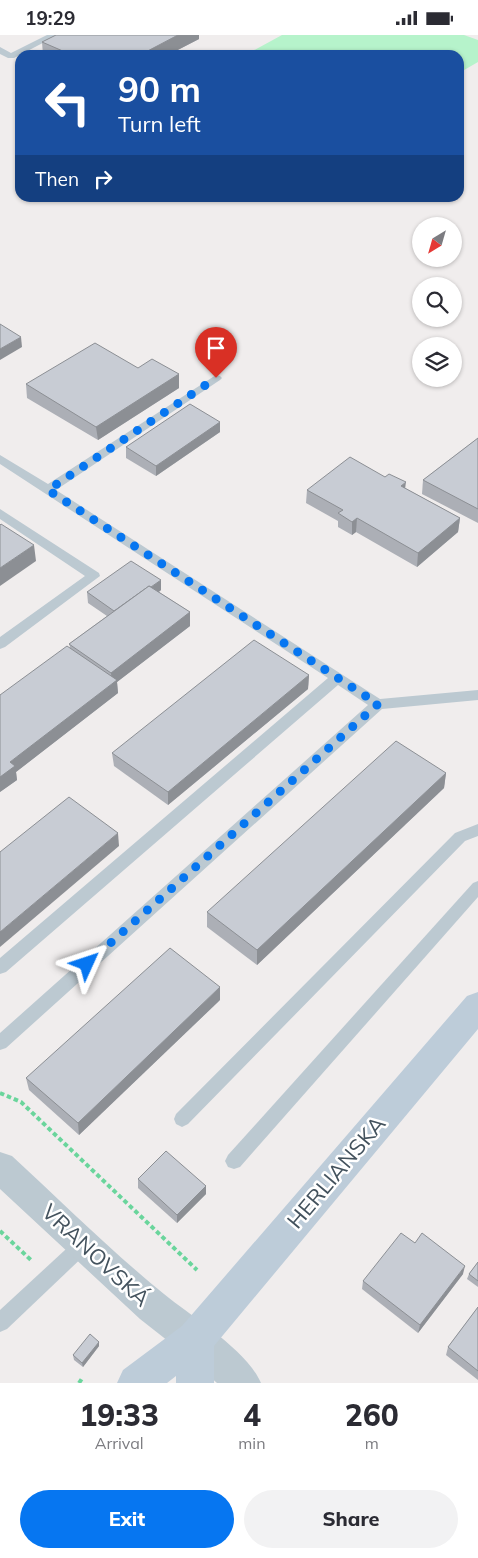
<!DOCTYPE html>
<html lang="en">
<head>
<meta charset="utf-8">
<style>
	:root { --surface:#fff; --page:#f2f2f3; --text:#2b2b33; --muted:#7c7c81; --accent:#0676f1 }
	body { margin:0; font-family:Mulish,sans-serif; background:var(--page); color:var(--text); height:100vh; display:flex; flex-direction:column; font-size:19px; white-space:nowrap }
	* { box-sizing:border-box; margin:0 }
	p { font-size:16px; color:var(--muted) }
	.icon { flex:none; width:28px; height:28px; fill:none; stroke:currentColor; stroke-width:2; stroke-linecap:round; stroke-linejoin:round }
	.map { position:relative; height:1348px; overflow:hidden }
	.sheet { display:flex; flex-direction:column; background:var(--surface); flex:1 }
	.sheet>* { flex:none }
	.top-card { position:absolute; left:15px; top:15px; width:449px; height:152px; border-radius:15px; box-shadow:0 1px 4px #0004; background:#1a4fa0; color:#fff; overflow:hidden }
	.needle { width:32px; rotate:217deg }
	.buttons { position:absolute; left:412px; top:182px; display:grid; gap:10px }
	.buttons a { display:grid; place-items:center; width:50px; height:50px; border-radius:50%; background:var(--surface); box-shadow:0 1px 4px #0004; font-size:25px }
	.pin { position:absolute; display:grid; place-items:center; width:42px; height:42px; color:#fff; margin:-51px -21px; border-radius:50% 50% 50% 0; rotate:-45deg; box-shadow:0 0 5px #0007 }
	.pin .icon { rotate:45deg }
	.me { position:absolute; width:55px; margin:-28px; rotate:48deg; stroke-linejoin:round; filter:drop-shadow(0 0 4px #0008) }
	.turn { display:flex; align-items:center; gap:18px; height:105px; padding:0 20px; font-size:22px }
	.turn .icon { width:65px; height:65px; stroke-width:2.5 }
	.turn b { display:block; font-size:35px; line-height:42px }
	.then { display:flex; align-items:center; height:48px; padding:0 20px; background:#0003; gap:10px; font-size:19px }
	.eta { display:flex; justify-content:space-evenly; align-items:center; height:85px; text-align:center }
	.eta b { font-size:30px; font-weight:800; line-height:35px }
	.action { display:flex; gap:10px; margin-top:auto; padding:10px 20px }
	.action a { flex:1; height:58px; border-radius:30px; background:var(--accent); color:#fff; font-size:20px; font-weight:800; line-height:58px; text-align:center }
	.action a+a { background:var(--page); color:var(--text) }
	.status { display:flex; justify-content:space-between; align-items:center; height:35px; padding:0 25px; background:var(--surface); direction:ltr }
	.status svg { height:14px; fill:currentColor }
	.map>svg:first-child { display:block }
	.green { fill:#b6f3cb }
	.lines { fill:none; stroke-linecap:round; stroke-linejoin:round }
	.path { stroke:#6ad59c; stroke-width:4; stroke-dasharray:4.5 3; stroke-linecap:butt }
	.lane { fill:#bcc9d1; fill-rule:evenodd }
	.street { fill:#bcc9d1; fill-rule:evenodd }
	.secondary { fill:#bdccd9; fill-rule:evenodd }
	.wall { fill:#acafb6 }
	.shaded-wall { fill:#8c8f94 }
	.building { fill:#c8ccd4; stroke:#8c8f94 }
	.route { stroke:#0676f1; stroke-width:9; stroke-dasharray:0 16.2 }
	.labels { text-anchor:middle; stroke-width:5; stroke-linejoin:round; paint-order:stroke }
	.near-street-label { font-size:22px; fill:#43525d; stroke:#fff }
</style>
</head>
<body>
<div class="status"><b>19:29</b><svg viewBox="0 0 49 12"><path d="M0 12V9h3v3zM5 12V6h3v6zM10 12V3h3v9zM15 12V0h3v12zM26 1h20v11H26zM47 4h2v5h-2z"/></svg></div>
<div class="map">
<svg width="478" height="1348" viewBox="0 0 478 1348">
	<rect width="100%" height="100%" fill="#f0eded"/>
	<polygon class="green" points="282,0 464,0 478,5 478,27 459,38 459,20 245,20"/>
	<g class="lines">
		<g class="path">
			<polyline points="0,1058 21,1067 197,1235"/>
			<polyline points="0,1196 32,1226"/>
			<polyline points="79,1348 83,1342"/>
		</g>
		<g class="lane">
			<polygon points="47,0 58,0 14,23 8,23 0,19 0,12 11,18"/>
			<polygon points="216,340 220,341 222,343 220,345 56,455 380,664 478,655 478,665 382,674 6,1013 0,1015 0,998 368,670 338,650 6,937 0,939 0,923 328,643 0,429 0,420 48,449"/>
			<polygon points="0,474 99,538 100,541 5,612 0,614 0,602 85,541 0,484"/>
			<polygon points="478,789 478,801 465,806 188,1089 182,1092 176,1089 174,1084 176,1079 455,798"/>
			<polygon points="478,846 478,862 240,1132 234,1134 228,1132 225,1126 228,1120 473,848"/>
			<polygon points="84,1200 90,1203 93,1209 90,1215 7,1294 0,1297 0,1275 78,1203"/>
		</g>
		<path class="street" d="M0,1117L12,1121C62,1167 111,1216 164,1259C192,1282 247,1315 261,1348H217L182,1317L140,1284L0,1154Z"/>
		<polygon class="secondary" points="478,957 478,994 214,1311 214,1348 176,1348 176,1341 167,1348 117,1348 123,1335 182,1291 467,961"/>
	</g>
	<g class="wall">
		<polygon points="56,0 199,0 199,4 168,20 43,20 42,7"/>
		<polygon points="138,333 179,339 179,353 98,405 27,363 26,349"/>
		<polygon points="220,387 220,397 156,441 126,423 126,412"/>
		<polygon points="478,403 478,488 422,459 423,445"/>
		<polygon points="405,453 460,483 458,497 417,532 356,497 352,500 338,492 338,486 306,468 307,455"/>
		<polygon points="161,545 161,555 159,557 190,577 190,591 117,647 118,658 16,737 17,745 0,757 70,612 69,609 107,581 88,568 87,557"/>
		<polygon points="309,640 308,654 168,770 114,731 112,718"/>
		<polygon points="446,738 444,753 257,930 207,892 207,877"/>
		<polygon points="220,965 79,1100 29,1055 26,1043"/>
		<polygon points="138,1144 206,1151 206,1159 177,1188 138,1153"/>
		<polygon points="478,1227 478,1252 467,1244 469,1239"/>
		<polygon points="463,1239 418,1298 362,1254 363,1246"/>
		<polygon points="478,1272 478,1345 446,1320 448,1312"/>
		<polygon points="99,1307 99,1311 83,1332 74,1325 73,1320"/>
	</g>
	<g class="shaded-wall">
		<polygon points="178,0 199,0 199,4 168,20 140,20"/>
		<polygon points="21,302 22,312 0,325 0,314"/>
		<polygon points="179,339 179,353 98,405 96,392"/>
		<polygon points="220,387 220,397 156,441 156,431"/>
		<polygon points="406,447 404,461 401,451"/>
		<polygon points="357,483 356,497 352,500 352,487"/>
		<polygon points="460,483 458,497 417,532 418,518"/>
		<polygon points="34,510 36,526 0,551 0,533"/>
		<polygon points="161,545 161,555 118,588 117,578"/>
		<polygon points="190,577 190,591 117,647 118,658 16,737 17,745 0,757 0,742 10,727 112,649 111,638"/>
		<polygon points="309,640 308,654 168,770 168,757"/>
		<polygon points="446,738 444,753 257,930 257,915"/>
		<polygon points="118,798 119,811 0,912 0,897"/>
		<polygon points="220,952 220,965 79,1100 78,1088"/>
		<polygon points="206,1151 206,1159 177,1188 177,1180"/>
		<polygon points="465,1231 463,1239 418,1298 420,1290"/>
		<polygon points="99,1307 99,1311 83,1332 82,1328"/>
	</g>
	<g class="building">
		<polygon points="56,0 178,0 140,20 72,20 42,7"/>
		<polygon points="0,289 21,302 0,314"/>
		<polygon points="95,308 138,333 152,324 179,339 96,392 26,349"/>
		<polygon points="190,369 220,387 156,431 126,412"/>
		<polygon points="478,403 478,474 423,445"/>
		<polygon points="350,422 385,442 389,439 406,447 401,451 460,483 418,518 357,483 352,487 338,478 343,475 307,455"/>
		<polygon points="1,489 34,510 0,533 0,490"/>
		<polygon points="131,526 161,545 151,552 149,551 114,576 87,557"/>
		<polygon points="149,551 190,577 111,638 69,609"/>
		<polygon points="254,605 309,640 168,757 112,718"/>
		<polygon points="67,611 117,645 10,727 15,731 0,742 0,660"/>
		<polygon points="396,706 446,738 257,915 207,877"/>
		<polygon points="69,762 118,798 0,897 0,817"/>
		<polygon points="170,913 220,952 78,1088 26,1043"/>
		<polygon points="166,1116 206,1151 177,1180 138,1144"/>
		<polygon points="401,1198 415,1208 422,1198 465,1231 420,1290 363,1246"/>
		<polygon points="478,1227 478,1246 469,1239"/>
		<polygon points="478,1272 478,1336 448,1312"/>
		<polygon points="90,1299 99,1307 82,1328 73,1320"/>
	</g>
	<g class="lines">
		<polyline class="route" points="87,929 378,669 48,455 216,343"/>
	</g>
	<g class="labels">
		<g class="near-street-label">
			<text transform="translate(336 1137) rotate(-50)" y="8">HERLIANSKA</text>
			<text transform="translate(96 1220) rotate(43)" y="8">VRANOVSKÁ</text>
		</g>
	</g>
</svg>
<div class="buttons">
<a><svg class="needle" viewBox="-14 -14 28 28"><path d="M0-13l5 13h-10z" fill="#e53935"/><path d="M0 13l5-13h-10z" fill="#7c7c81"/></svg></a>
<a><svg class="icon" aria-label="search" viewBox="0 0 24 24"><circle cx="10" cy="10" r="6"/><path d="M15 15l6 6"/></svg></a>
<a><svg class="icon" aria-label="layers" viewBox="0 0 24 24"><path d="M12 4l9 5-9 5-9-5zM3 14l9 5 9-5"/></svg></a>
</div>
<div class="pin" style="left:216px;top:343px;background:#d93025"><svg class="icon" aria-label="arrive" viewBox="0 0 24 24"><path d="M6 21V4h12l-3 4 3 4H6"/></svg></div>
<svg class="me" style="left:87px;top:929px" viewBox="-20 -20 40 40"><path d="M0-17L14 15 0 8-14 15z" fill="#0676f1" stroke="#fff" stroke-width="4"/></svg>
<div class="top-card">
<div class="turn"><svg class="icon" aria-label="left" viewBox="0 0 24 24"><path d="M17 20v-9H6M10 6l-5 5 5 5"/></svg><div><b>90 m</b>Turn left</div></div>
<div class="then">Then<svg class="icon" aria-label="right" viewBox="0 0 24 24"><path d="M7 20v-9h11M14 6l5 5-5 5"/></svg></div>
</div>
</div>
<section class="sheet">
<div class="eta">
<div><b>19:33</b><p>Arrival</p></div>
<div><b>4</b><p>min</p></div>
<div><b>260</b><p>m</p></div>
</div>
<div class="action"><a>Exit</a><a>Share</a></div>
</section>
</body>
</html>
